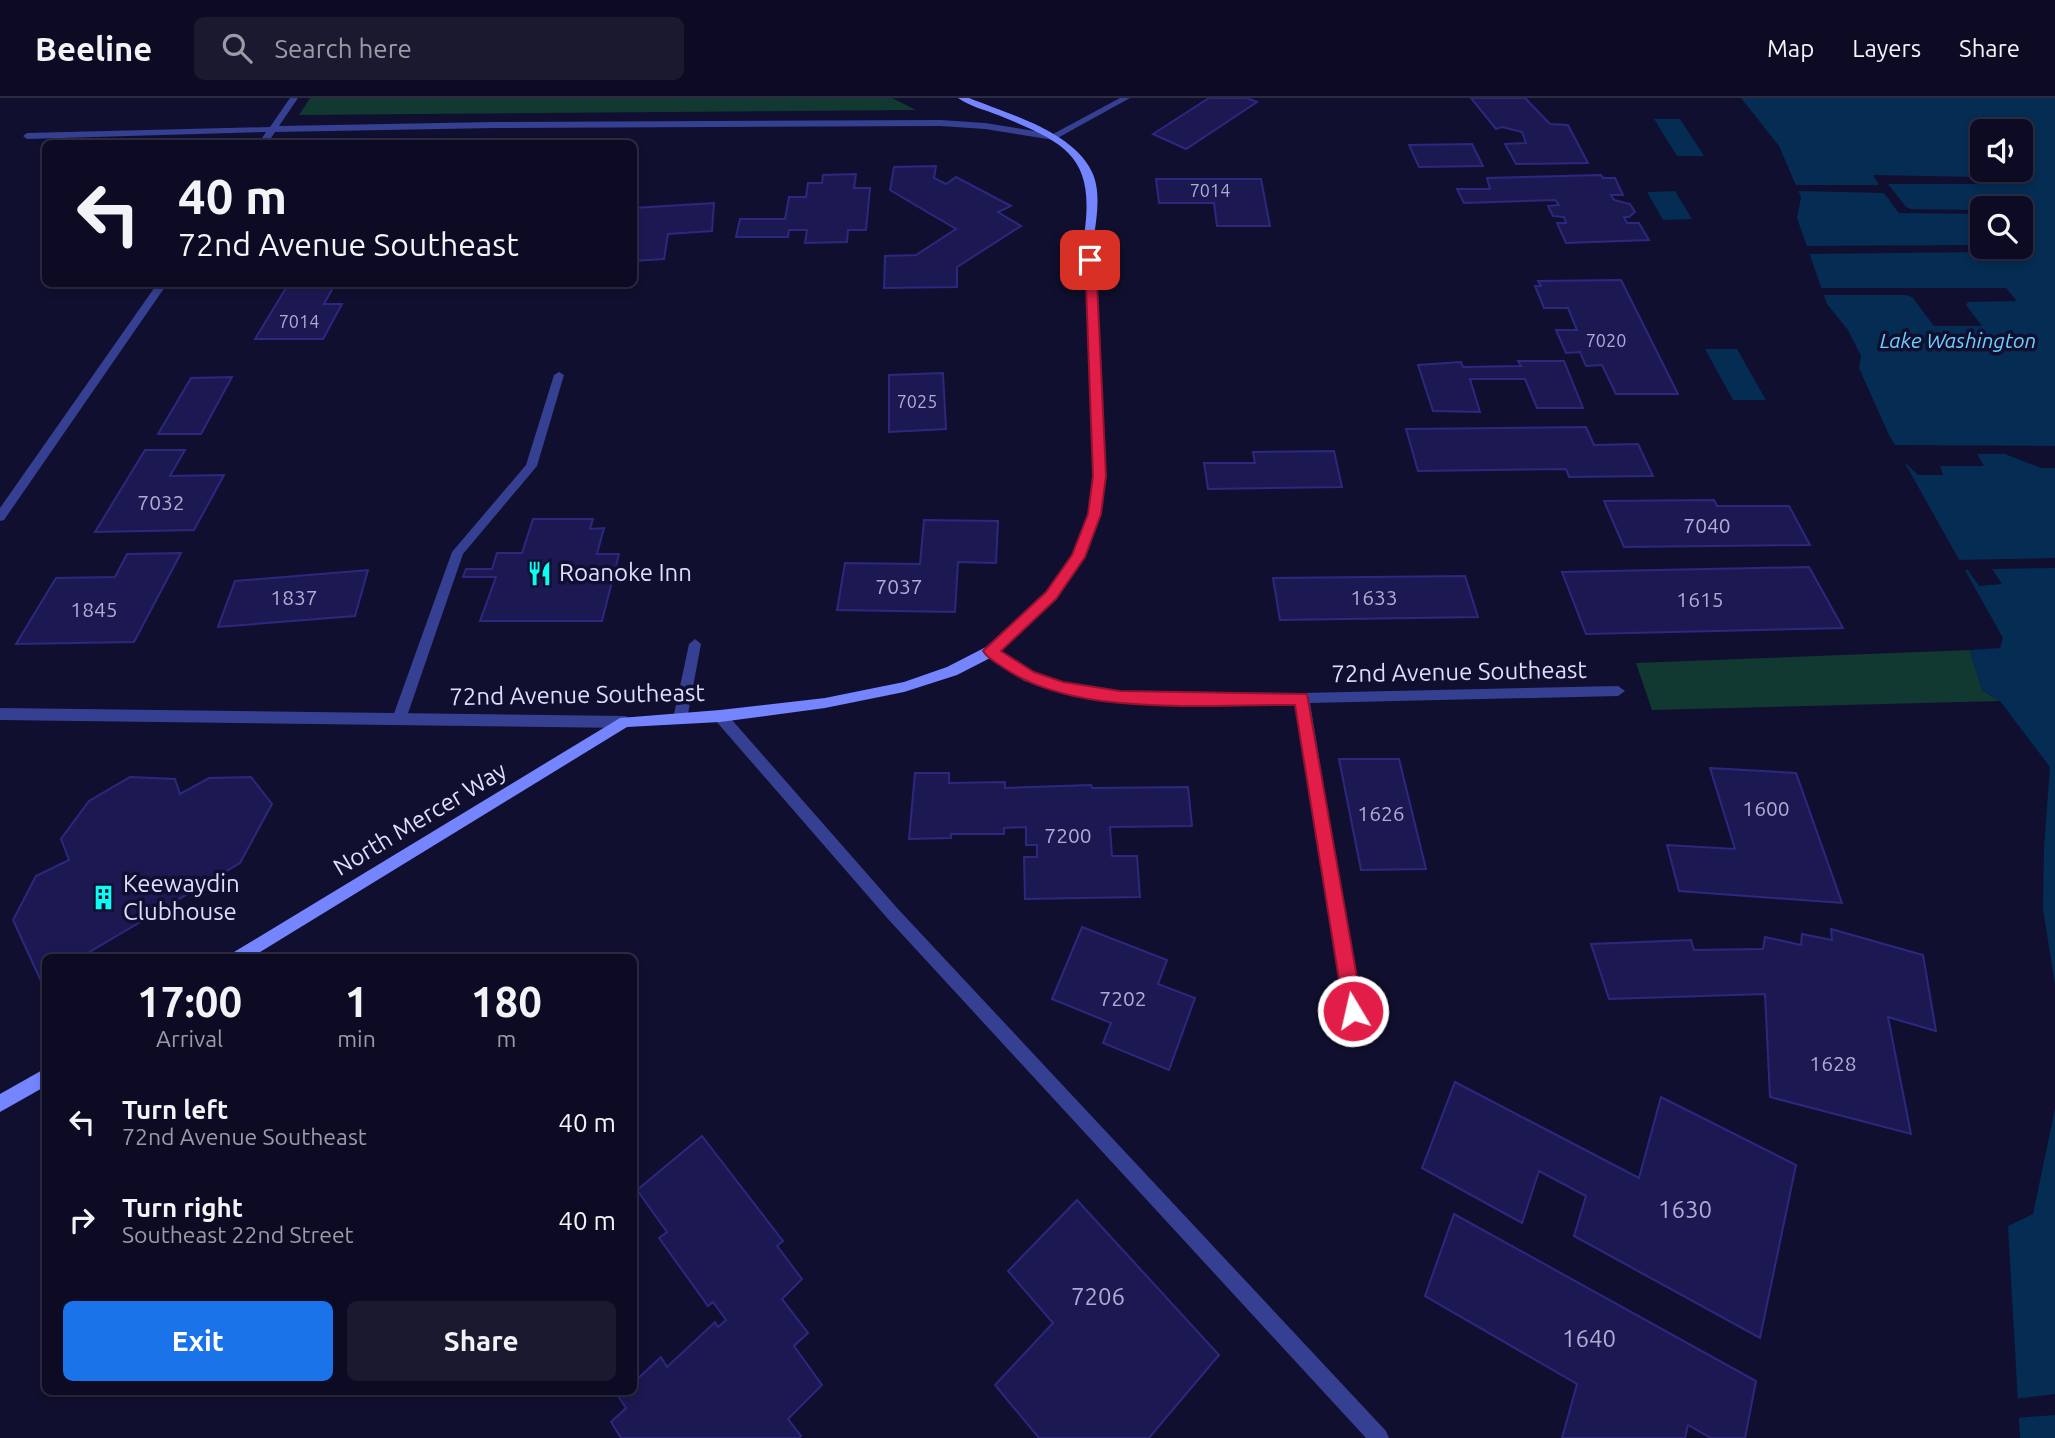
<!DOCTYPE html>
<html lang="en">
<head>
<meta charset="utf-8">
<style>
	:root { --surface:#0c0b23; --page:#1a1930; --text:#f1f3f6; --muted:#9a9ba6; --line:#2c2b41; --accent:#1a73e8 }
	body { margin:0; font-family:Ubuntu,sans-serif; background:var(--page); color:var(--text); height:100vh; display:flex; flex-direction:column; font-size:26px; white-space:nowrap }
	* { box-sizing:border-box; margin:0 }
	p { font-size:23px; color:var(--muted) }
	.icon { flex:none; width:38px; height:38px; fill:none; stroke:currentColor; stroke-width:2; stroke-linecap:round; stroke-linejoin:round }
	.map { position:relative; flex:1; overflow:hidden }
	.sheet { position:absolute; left:42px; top:856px; width:595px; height:441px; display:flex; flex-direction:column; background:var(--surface); border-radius:10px; box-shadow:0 4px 10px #0003,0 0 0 2px var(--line) }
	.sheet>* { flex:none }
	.hud { position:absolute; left:42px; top:42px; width:595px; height:147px; border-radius:10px; box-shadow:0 4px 10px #0003,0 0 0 2px var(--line); background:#0c0b23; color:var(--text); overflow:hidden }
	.controls { position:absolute; left:1970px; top:21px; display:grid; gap:14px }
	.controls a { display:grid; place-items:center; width:63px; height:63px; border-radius:10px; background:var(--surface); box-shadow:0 4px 10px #0003,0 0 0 2px var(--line); font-size:35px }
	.pin { position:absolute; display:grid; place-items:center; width:60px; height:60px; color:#fff; margin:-30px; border-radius:14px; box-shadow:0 4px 10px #0006 }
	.me { position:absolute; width:77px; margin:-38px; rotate:351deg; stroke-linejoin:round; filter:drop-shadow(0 0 5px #0008) }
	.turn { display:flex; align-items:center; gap:24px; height:147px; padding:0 21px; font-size:32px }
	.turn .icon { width:91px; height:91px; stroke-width:2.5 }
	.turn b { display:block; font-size:49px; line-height:60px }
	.eta { display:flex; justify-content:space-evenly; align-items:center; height:119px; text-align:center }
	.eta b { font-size:42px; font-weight:600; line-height:49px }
	.action { display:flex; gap:14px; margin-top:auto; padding:14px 21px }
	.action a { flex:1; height:80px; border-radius:10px; background:var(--accent); color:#fff; font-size:28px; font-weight:600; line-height:80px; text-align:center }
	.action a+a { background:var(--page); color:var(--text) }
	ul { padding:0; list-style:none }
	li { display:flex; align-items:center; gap:21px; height:98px; padding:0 21px }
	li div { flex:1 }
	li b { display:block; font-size:26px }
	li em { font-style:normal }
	header { display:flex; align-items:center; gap:42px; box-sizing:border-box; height:98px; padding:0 35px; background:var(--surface); border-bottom:2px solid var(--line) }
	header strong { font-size:33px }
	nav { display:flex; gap:38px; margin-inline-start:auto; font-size:24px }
	.search { width:490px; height:63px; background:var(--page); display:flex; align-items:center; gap:18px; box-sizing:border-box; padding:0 24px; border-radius:10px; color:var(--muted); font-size:26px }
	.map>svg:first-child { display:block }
	.green { fill:#113932 }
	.water { fill:#052c52; fill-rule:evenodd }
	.pier { fill:#100f2f }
	.building { fill:#1c1952; stroke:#2c2880; stroke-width:2 }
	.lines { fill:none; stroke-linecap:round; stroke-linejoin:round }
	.lane { fill:#354092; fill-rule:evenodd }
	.street { fill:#354092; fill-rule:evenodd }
	.secondary { fill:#7485ff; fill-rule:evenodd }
	.route { fill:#e11d48; stroke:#92132f; stroke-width:2 }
	.labels { text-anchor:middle; stroke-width:7; stroke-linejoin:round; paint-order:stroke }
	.far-number-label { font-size:18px; fill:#adadd4 }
	.far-water-label { font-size:21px; font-style:italic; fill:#6bd1ff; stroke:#100f2f }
	.number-label { font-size:21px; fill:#adadd4 }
	.poi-label { font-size:24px; fill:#dddeff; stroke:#100f2f; text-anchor:start }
	.street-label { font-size:24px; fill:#dddeff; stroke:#100f2f }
	.near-number-label { font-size:24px; fill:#adadd4 }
</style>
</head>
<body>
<header>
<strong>Beeline</strong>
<div class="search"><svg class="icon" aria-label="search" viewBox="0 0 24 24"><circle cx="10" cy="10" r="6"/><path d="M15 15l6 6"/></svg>Search here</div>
<nav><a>Map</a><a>Layers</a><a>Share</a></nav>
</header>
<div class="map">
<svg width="2055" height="1340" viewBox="0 0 2055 1340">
	<rect width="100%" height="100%" fill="#100f2f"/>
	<g class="green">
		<polygon points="310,0 892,0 916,12 299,17"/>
		<polygon points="1970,552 1982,592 2000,603 1652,612 1636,565"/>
	</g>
	<g class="water">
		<path d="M1741,0H2055V887L2043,811L2044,750L2050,669L2000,603L1982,592L1970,552L2000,550L2003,540L1888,335L1859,270L1861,258L1848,232L1827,206L1797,120L1801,99L1779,48ZM1983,33H2021V72H1983ZM1983,110H2021V149H1983Z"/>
		<polygon points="1654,21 1680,21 1704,58 1677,58"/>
		<polygon points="1675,93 1692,121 1663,122 1647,94"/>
		<polygon points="1705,251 1737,251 1766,302 1733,302"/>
		<polygon points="2055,1011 2055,1340 2020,1340 2008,1128 2033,1116"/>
	</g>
	<g class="pier">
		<polygon points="1873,77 1977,79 1984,86 1888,86 1906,109 1911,111 1974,112 1978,116 1899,115 1884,95 1798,93 1795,87 1879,87"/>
		<polygon points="1974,147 1980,154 1807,156 1803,148"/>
		<polygon points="1818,190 2006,190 2017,203 1968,204 1966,207 1982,228 1934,228 1912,199 1906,197 1821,197"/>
		<polygon points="1891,347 2055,348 2055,370 2041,370 2005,356 1977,356 1984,368 1940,368 1943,377 1918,377 1897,357"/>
		<polygon points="2055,460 2055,470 1992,471 2002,486 1979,488 1968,472 1961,472 1955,462"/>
		<polygon points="2055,1296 2055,1317 2015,1320 2014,1301"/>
	</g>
	<g class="building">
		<polygon points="1209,0 1247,0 1257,4 1186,51 1153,36"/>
		<polygon points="1471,0 1525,0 1550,26 1568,27 1588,65 1516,66 1505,46 1526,45 1522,34 1502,29 1496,31"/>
		<polygon points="1472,46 1483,68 1419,69 1409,47"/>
		<polygon points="936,68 934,80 946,86 956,79 1011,108 998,114 1021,128 957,169 957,189 884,190 885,158 916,157 956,131 890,92 894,69"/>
		<polygon points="856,76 854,90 870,90 866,132 848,132 847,144 805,145 807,132 789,132 788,139 736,139 740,121 785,121 789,99 806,99 808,85 822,85 823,77"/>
		<polygon points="1601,77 1603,80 1615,80 1623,97 1611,97 1614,102 1630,106 1635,114 1629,119 1624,119 1627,125 1639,125 1649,142 1566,145 1557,125 1566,125 1564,119 1553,118 1548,108 1559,107 1555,102 1464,105 1457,91 1490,91 1487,80"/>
		<polygon points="1156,81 1261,81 1270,128 1217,128 1214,105 1159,105"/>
		<polygon points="714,105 712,133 668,136 664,161 634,163 634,110"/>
		<polygon points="1621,182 1678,296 1616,296 1602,267 1586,268 1580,254 1566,255 1556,232 1577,232 1568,210 1544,210 1535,188 1541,188 1538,183"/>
		<polygon points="245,186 335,186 324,206 342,206 323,241 255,241 286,190 242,190"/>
		<polygon points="1518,263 1564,263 1583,310 1537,310 1525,281 1470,281 1480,314 1433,313 1418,267 1461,264 1463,269 1521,268"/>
		<polygon points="943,275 946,331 889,334 889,277"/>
		<polygon points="232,279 201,336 158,336 191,280"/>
		<polygon points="1586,329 1594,347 1638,346 1653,378 1569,379 1566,371 1418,373 1406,331"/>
		<polygon points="145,352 185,352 170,378 224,377 194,432 95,434"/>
		<polygon points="1334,353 1342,389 1208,391 1204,365 1255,365 1253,354"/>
		<polygon points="1714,402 1717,408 1789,408 1810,447 1624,449 1604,403"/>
		<polygon points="533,421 593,421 590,431 604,430 597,456 619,456 602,523 480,523 496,479 463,479 466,471 492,471 497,455 522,455"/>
		<polygon points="924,422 998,423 996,465 958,464 955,514 837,512 845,465 920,466"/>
		<polygon points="181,455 134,544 16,546 56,480 115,479 127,456"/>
		<polygon points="1809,469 1843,530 1586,536 1562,474"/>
		<polygon points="368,472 355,518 218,529 235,483"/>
		<polygon points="1465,478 1478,519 1280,522 1273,480"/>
		<polygon points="1339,661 1399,661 1426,771 1361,772"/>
		<polygon points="1710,670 1796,675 1842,805 1679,793 1667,747 1735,751"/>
		<polygon points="915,675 949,675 949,685 1005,684 1005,690 1091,687 1092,690 1188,689 1192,728 1110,729 1112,758 1137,758 1140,799 1025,801 1024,759 1037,759 1037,747 1026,747 1026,729 1004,730 1004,736 951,736 951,740 909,741"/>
		<polygon points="130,679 175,681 180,696 209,680 251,679 272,706 240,765 81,859 46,859 46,880 41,883 13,822 36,778 69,762 61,741 89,703"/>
		<polygon points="1082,829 1167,862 1158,886 1195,900 1169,972 1103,945 1111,925 1052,901"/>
		<polygon points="1831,831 1923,857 1936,933 1888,919 1911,1036 1770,999 1765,896 1609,901 1591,846 1691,842 1694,852 1763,851 1765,839 1801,847 1802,836 1832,842"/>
		<polygon points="1455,984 1639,1080 1661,999 1796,1067 1760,1240 1574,1138 1586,1098 1539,1073 1522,1125 1422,1070"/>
		<polygon points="702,1038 783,1143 777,1148 802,1181 782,1201 808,1235 794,1248 822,1287 788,1321 801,1338 799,1340 621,1340 611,1324 626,1310 618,1298 623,1293 634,1293 634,1284 661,1259 667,1269 715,1224 718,1229 726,1222 713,1204 708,1208 659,1140 667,1134 637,1092"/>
		<polygon points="1077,1102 1219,1257 1149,1340 1039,1340 995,1287 1053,1225 1008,1173"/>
		<polygon points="1454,1116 1756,1283 1745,1340 1711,1340 1688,1327 1685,1340 1562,1340 1577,1286 1425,1198"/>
	</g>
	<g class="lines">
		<g class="lane">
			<polygon points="559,274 564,277 537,368 463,456 406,621 404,625 394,625 392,621 452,454 526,367 554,277"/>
			<polygon points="695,541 701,546 687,621 685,625 675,625 673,621 689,546"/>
			<polygon points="720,612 725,614 898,811 1386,1333 1389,1340 1366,1340 888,821 715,622 713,618 715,614"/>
		</g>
		<g class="street">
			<polygon points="290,0 298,0 279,28 494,24 940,22 985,25 1053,36 1120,0 1130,0 1054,42 985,31 940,28 494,30 275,34 267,46 258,46 266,34 27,41 23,38 27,35 270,29"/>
			<polygon points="157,186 167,186 4,422 0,423 0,410"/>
			<polygon points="991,548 1034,575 1062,585 1120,594 1302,595 1618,588 1625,593 1618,598 1310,605 1361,913 1359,918 1353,921 1347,918 1345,913 1296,605 1120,604 1062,595 1024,583 986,557 984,553 986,549"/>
			<polygon points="0,610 625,618 630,620 632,624 630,628 625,630 0,622"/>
		</g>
		<g class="secondary">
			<path d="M958,0H969C1008,16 1073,33 1092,74C1101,93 1097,118 1094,138L1106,378L1101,417L1082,462L1055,500L996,557L957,577L904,594L825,610L720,624L627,629L252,859H231L234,854L620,620L720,612L825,600L904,584L947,569L986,549L1047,494L1073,457L1089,417L1094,378L1084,138C1096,58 1066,45 998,17C985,12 969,8 958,0Z"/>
			<polygon points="46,970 46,988 0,1014 0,996"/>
		</g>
	</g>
	<path class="route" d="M1090,159L1096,162L1106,378L1101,416L1085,459L1056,501L1001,553L1034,574L1063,584L1120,593L1307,596L1363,913L1360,919L1353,921L1347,919L1344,913L1295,607C1208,606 1078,620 1004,570C997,565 988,561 983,553L1046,494L1072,457L1088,416L1093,378L1085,162Z"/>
	<defs>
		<symbol id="restaurant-bare" viewBox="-9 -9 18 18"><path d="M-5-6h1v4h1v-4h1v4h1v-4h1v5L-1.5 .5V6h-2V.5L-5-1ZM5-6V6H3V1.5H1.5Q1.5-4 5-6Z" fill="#09fff2" stroke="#100f2f" stroke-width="2.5" paint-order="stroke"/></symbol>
		<symbol id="building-bare" viewBox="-9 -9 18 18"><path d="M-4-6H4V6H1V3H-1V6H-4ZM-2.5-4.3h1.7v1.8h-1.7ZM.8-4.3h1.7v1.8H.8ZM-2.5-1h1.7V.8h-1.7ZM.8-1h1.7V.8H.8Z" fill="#09fff2" stroke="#100f2f" stroke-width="2.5" paint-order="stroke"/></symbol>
	</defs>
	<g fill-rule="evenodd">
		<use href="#restaurant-bare" x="522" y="458" width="35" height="35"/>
		<use href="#building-bare" x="86" y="782" width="35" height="35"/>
	</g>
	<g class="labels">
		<g class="far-number-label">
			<text x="1210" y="99">7014</text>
			<text x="299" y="230">7014</text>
			<text x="1606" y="249">7020</text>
			<text x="917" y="310">7025</text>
		</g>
		<g class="far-water-label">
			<text x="1958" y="250">Lake Washington</text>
		</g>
		<g class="number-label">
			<text x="161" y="412">7032</text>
			<text x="1707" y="435">7040</text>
			<text x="899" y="496">7037</text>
			<text x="294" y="507">1837</text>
			<text x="1374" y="507">1633</text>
			<text x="1700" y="509">1615</text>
			<text x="94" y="519">1845</text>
			<text x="1766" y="718">1600</text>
			<text x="1381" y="723">1626</text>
			<text x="1068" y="745">7200</text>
			<text x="1123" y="908">7202</text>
			<text x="1833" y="973">1628</text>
		</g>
		<g class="poi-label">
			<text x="559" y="483">Roanoke Inn</text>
			<text x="123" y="794">Keewaydin<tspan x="123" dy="28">Clubhouse</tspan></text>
		</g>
		<g class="street-label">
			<text transform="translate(1459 574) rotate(-1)" y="8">72nd Avenue Southeast</text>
			<text transform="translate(577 597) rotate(-1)" y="8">72nd Avenue Southeast</text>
			<text transform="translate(420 721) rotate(-31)" y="8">North Mercer Way</text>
		</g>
		<g class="near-number-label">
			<text x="1685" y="1120">1630</text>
			<text x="1098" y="1207">7206</text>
			<text x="1589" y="1249">1640</text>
		</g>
	</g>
</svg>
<div class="controls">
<a><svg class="icon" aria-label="sound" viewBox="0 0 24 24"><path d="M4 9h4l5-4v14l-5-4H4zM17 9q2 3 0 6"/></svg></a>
<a><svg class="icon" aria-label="search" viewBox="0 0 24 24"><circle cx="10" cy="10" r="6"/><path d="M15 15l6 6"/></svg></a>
</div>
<div class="pin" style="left:1090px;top:162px;background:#d93025"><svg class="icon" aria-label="arrive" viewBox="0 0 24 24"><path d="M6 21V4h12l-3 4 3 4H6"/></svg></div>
<svg class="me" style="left:1353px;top:913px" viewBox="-20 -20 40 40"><circle r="17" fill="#e11d48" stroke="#fff" stroke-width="3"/><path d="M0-11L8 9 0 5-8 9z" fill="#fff"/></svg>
<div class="hud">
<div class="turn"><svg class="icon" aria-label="left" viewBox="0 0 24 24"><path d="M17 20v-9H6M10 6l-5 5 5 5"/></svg><div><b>40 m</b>72nd Avenue Southeast</div></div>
</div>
<section class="sheet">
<div class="eta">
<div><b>17:00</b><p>Arrival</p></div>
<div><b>1</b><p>min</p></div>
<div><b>180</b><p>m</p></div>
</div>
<ul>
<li><svg class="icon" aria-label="left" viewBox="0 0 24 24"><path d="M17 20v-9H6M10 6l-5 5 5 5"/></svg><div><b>Turn left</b><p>72nd Avenue Southeast</p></div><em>40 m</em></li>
<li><svg class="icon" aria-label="right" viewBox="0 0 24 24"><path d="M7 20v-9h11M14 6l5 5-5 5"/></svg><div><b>Turn right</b><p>Southeast 22nd Street</p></div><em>40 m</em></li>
</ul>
<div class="action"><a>Exit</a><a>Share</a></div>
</section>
</div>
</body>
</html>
